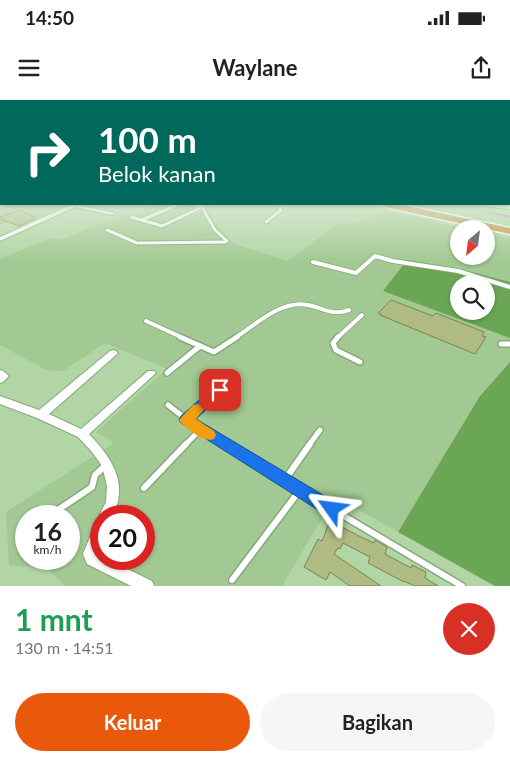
<!DOCTYPE html>
<html lang="id">
<head>
<meta charset="utf-8">
<style>
	:root { --surface:#fff; --page:#f6f6f6; --text:#202124; --muted:#757577; --accent:#ea580c }
	body { margin:0; font-family:Lato,sans-serif; background:var(--page); color:var(--text); height:100vh; display:flex; flex-direction:column; font-size:19px; white-space:nowrap }
	* { box-sizing:border-box; margin:0 }
	p { font-size:16px; color:var(--muted) }
	.icon { flex:none; width:28px; height:28px; fill:none; stroke:currentColor; stroke-width:2; stroke-linecap:round; stroke-linejoin:round }
	.map { position:relative; height:486px; overflow:hidden }
	.details { display:flex; flex-direction:column; background:var(--surface); flex:1 }
	.details>* { flex:none }
	.banner { position:absolute; left:0px; top:0px; width:510px; height:105px; box-shadow:0 1px 4px #0004; background:#00695c; color:#fff; overflow:hidden }
	.needle { width:32px; rotate:208deg }
	.buttons { position:absolute; left:450px; top:120px; display:grid; gap:10px }
	.buttons a { display:grid; place-items:center; width:45px; height:45px; border-radius:50%; background:var(--surface); box-shadow:0 1px 4px #0004; font-size:25px }
	.speed { position:absolute; left:15px; top:405px; display:flex; gap:10px; font-size:25px; font-weight:700; text-align:center }
	.speed>* { display:grid; place-content:center; width:65px; height:65px; border-radius:50%; background:var(--surface); box-shadow:0 1px 4px #0004; line-height:1 }
	.speed small { font-size:12px; font-weight:400 }
	.speed .limit { border:8px solid #d22; background:#fff; color:#111 }
	.pin { position:absolute; display:grid; place-items:center; width:42px; height:42px; color:#fff; margin:-21px; border-radius:10px; box-shadow:0 2px 8px #0006 }
	.me { position:absolute; width:55px; margin:-28px; rotate:301deg; stroke-linejoin:round; filter:drop-shadow(0 0 4px #0008) }
	.turn { display:flex; align-items:center; gap:18px; height:105px; padding:0 15px; font-size:22px }
	.turn .icon { width:65px; height:65px; stroke-width:2.5 }
	.turn b { display:block; font-size:35px; line-height:42px }
	.round { display:grid; place-items:center; flex:none; width:52px; height:52px; border-radius:26px; background:var(--page) }
	.head { display:flex; align-items:center; justify-content:space-between; height:85px; padding:0 15px }
	h1 { font-size:30px; font-weight:700; line-height:38px; color:#1e9e55 }
	.action { display:flex; gap:10px; margin-top:auto; padding:10px 15px }
	.action a { flex:1; height:58px; border-radius:30px; background:var(--accent); color:#fff; font-size:20px; font-weight:700; line-height:58px; text-align:center }
	.action a+a { background:var(--page); color:var(--text) }
	.status { display:flex; justify-content:space-between; align-items:center; height:35px; padding:0 25px; background:var(--surface); direction:ltr }
	.status svg { height:14px; fill:currentColor }
	header { display:flex; justify-content:space-between; align-items:center; height:65px; padding:0 15px; background:var(--surface); font-size:22px; font-weight:700 }
	.map>svg:first-child { display:block }
	.built { fill:#a2c993; fill-rule:evenodd }
	.forest { fill:#6ba654; fill-rule:evenodd }
	.lines { fill:none; stroke-linecap:round; stroke-linejoin:round }
	.stream { stroke:#c185d4; stroke-width:2 }
	.building { fill:#b0bb83; stroke:#7a844f }
	.service-far3-casing { stroke:#85a879; stroke-width:5 }
	.service-far2-casing { stroke:#85a879; stroke-width:5.5 }
	.service-far1-casing { stroke:#85a879; stroke-width:8 }
	.service-casing { stroke:#85a879; stroke-width:9 }
	.minor-casing { stroke:#85a879; stroke-width:2 }
	.motorway-casing { stroke:#fff; stroke-width:3 }
	.service-far3 { stroke:#fff; stroke-width:3 }
	.service-far2 { stroke:#fff; stroke-width:4 }
	.service-far1 { stroke:#fff; stroke-width:5 }
	.service { stroke:#fff; stroke-width:6 }
	.minor { fill:#fff; fill-rule:evenodd }
	.motorway { fill:#c19142; fill-rule:evenodd }
	.route { fill:#1a73e8; stroke:#114b97 }
	.slow { fill:#f59e0b }
</style>
</head>
<body>
<div class="status"><b>14:50</b><svg viewBox="0 0 49 12"><path d="M0 12V9h3v3zM5 12V6h3v6zM10 12V3h3v9zM15 12V0h3v12zM26 1h20v11H26zM47 4h2v5h-2z"/></svg></div>
<header><svg class="icon" aria-label="menu" viewBox="0 0 24 24"><path d="M4 6h16M4 12h16M4 18h16"/></svg>Waylane<svg class="icon" aria-label="share" viewBox="0 0 24 24"><path d="M12 15V3M7 8l5-5 5 5M5 13v7h14v-7"/></svg></header>
<div class="map">
<svg width="510" height="486" viewBox="0 0 510 486">
	<rect width="100%" height="100%" fill="#b1d5a4"/>
	<g class="built">
		<polygon points="0,93 1,104 77,104 46,120 31,114 0,125"/>
		<path d="M157,104H207L216,125L234,144L288,161L336,125L366,121L384,110L465,129H459V156H486V134L510,139V182L460,169L436,166L384,191L510,238V262L478,297L398,432L335,396L282,486H65L48,469L9,465L6,412L114,343L96,332L167,269L105,243L63,271L46,270L0,245V159L51,138L60,140L124,115H136ZM26,416H69V459H26ZM101,416H144V459H101Z"/>
	</g>
	<g class="forest">
		<path d="M407,160L460,169L510,182V238L383,191ZM459,184H486V211H459Z"/>
		<polygon points="510,262 510,486 495,486 398,432 479,297"/>
	</g>
	<g class="lines">
		<polyline class="stream" points="488,112 510,117"/>
	</g>
	<g class="building">
		<polygon points="20,110 36,118 19,126 0,119 0,117"/>
		<polygon points="391,200 433,216 436,213 484,232 482,236 486,237 475,254 380,215 381,214 378,213"/>
		<polygon points="330,421 361,437 374,443 375,440 387,447 385,454 411,468 412,465 426,472 425,478 438,486 415,486 404,481 404,482 368,463 370,457 343,443 340,449 338,448 334,454 381,486 350,486 330,472 326,480 304,467 318,439 322,441"/>
	</g>
	<g class="lines">
		<defs>
			<g id="service-far3">
				<polyline points="193,104 202,107 215,130 227,141"/>
				<polyline points="131,117 162,126 202,107"/>
				<polyline points="142,120 179,104"/>
				<polyline points="266,122 281,110 280,108"/>
				<polyline points="107,130 137,143"/>
				<polyline points="139,143 225,142"/>
			</g>
			<g id="service-far2">
				<polyline points="313,162 356,173 375,156 393,161 458,171 510,187"/>
				<polyline points="146,221 183,238"/>
				<path d="M235,238C255,225 282,199 308,205C326,209 331,216 349,210"/>
				<polyline points="337,238 362,215"/>
			</g>
			<g id="service-far1">
				<polyline points="180,237 214,252 237,237"/>
				<polyline points="338,237 333,243 336,250 360,262"/>
				<polyline points="501,244 510,244"/>
				<polyline points="167,273 200,246"/>
				<polyline points="168,305 200,330 226,345"/>
				<polyline points="186,320 220,290"/>
				<polyline points="185,345 200,330"/>
				<polyline points="309,345 320,330"/>
			</g>
			<g id="service">
				<polyline points="224,344 300,390"/>
				<polyline points="284,381 310,344"/>
				<polyline points="144,388 186,344"/>
				<polyline points="49,416 92,387 95,375 106,365"/>
				<polyline points="232,480 300,390 462,486"/>
			</g>
			<g id="minor">
				<polygon points="510,97 510,101 509,100 509,98"/>
				<polygon points="73,104 115,113 112,115 75,107 0,141 0,137"/>
				<polygon points="479,104 500,104 510,105 510,109 482,106"/>
				<path d="M113,250L116,251L118,253L116,255L49,314L81,329L148,271H154L156,273L89,334C106,352 124,374 118,401C117,406 114,412 112,416H101V420L99,416L106,402L107,386L102,366L92,352L78,337L37,318L0,304V296L39,310L110,251Z"/>
				<polygon points="0,270 3,271 9,276 3,282 0,283"/>
				<polygon points="101,420 101,443 97,454 101,456 101,459 107,459 152,481 154,486 131,486 87,464 83,454 96,422"/>
			</g>
			<polygon id="motorway" points="380,104 398,104 510,128 510,134 385,107"/>
		</defs>
		<use href="#service-far3" class="service-far3-casing"/>
		<use href="#service-far2" class="service-far2-casing"/>
		<use href="#service-far1" class="service-far1-casing"/>
		<use href="#service" class="service-casing"/>
		<use href="#minor" class="minor-casing"/>
		<use href="#motorway" class="motorway-casing"/>
		<use href="#service-far3" class="service-far3"/>
		<use href="#service-far2" class="service-far2"/>
		<use href="#service-far1" class="service-far1"/>
		<use href="#service" class="service"/>
		<use href="#minor" class="minor"/>
		<use href="#motorway" class="motorway"/>
	</g>
	<linearGradient id="sky" x2="0" y2="1"><stop stop-color="#98a1e0"/><stop offset="0.58" stop-color="#dcecd6"/><stop offset="1" stop-color="#dcecd6" stop-opacity="0"/></linearGradient>
	<rect width="510" height="161" fill="url(#sky)"/>
	<polygon class="route" points="220,285 224,286 226,290 224,293 196,319 338,404 341,409 338,415 332,417 326,415 181,323 179,320 181,316 215,286"/>
	<path class="slow" d="M198,304L202,305L204,309L196,319L214,331L216,335L214,339C203,343 190,330 181,323L179,320L193,305Z"/>
</svg>
<div class="buttons">
<a><svg class="needle" viewBox="-14 -14 28 28"><path d="M0-13l5 13h-10z" fill="#e53935"/><path d="M0 13l5-13h-10z" fill="#757577"/></svg></a>
<a><svg class="icon" aria-label="search" viewBox="0 0 24 24"><circle cx="10" cy="10" r="6"/><path d="M15 15l6 6"/></svg></a>
</div>
<div class="speed"><div>16<small>km/h</small></div><div class="limit">20</div></div>
<div class="pin" style="left:220px;top:290px;background:#d93025"><svg class="icon" aria-label="arrive" viewBox="0 0 24 24"><path d="M6 21V4h12l-3 4 3 4H6"/></svg></div>
<svg class="me" style="left:332px;top:409px" viewBox="-20 -20 40 40"><path d="M0-17L14 15 0 8-14 15z" fill="#1a73e8" stroke="#fff" stroke-width="4"/></svg>
<div class="banner">
<div class="turn"><svg class="icon" aria-label="right" viewBox="0 0 24 24"><path d="M7 20v-9h11M14 6l5 5-5 5"/></svg><div><b>100 m</b>Belok kanan</div></div>
</div>
</div>
<section class="details">
<div class="head"><div><h1>1 mnt</h1><p>130 m · 14:51</p></div><a class="round" style="background:#d93025;color:#fff"><svg class="icon" aria-label="close" viewBox="0 0 24 24"><path d="M6 6l12 12M18 6L6 18"/></svg></a></div>
<div class="action"><a>Keluar</a><a>Bagikan</a></div>
</section>
</body>
</html>
